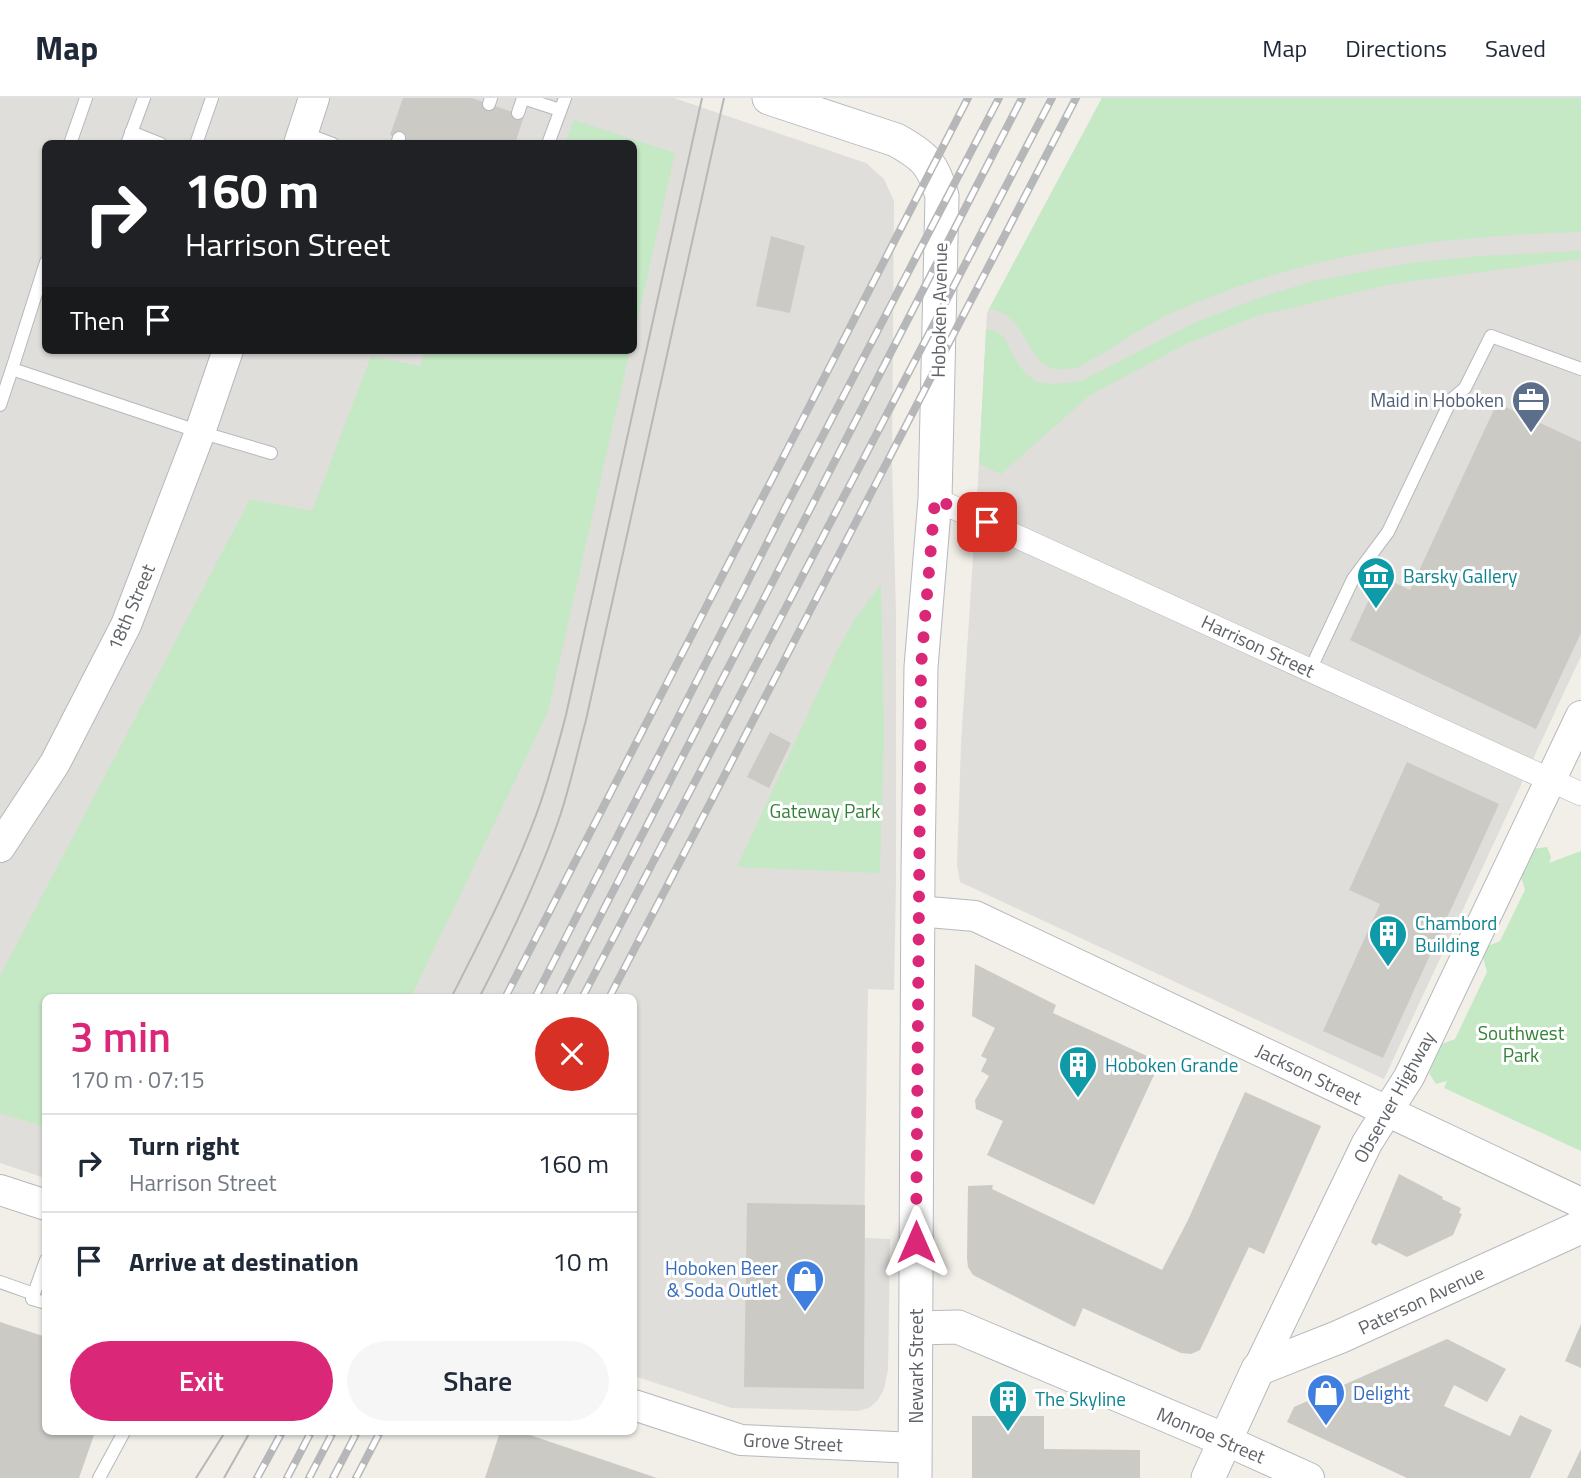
<!DOCTYPE html>
<html lang="en">
<head>
<meta charset="utf-8">
<style>
	:root { --surface:#fff; --page:#f6f6f7; --text:#1f2937; --muted:#747a83; --line:#e0e1e3; --accent:#db2777 }
	body { margin:0; font-family:"Titillium Web",sans-serif; background:var(--page); color:var(--text); height:100vh; display:flex; flex-direction:column; font-size:26px; white-space:nowrap }
	* { box-sizing:border-box; margin:0 }
	p { font-size:23px; color:var(--muted) }
	.icon { flex:none; width:38px; height:38px; fill:none; stroke:currentColor; stroke-width:2; stroke-linecap:round; stroke-linejoin:round }
	.map { position:relative; flex:1; overflow:hidden }
	.details { position:absolute; left:42px; top:896px; width:595px; height:441px; display:flex; flex-direction:column; background:var(--surface); border-radius:10px; box-shadow:0 2px 5px #0004 }
	.details>* { flex:none }
	.hud { position:absolute; left:42px; top:42px; width:595px; height:214px; border-radius:10px; box-shadow:0 2px 5px #0004; background:#202124; color:#fff; overflow:hidden }
	.pin { position:absolute; display:grid; place-items:center; width:60px; height:60px; color:#fff; margin:-30px; border-radius:14px; box-shadow:0 4px 10px #0006 }
	.me { position:absolute; width:77px; margin:-38px; rotate:0deg; stroke-linejoin:round; filter:drop-shadow(0 0 5px #0008) }
	.turn { display:flex; align-items:center; gap:24px; height:147px; padding:0 28px; font-size:32px }
	.turn .icon { width:91px; height:91px; stroke-width:2.5 }
	.turn b { display:block; font-size:49px; line-height:60px }
	.then { display:flex; align-items:center; height:66px; padding:0 28px; background:#0003; gap:14px; font-size:26px }
	.round { display:grid; place-items:center; flex:none; width:74px; height:74px; border-radius:37px; background:var(--page) }
	.summary { display:flex; align-items:center; justify-content:space-between; height:119px; padding:0 28px }
	h1 { font-size:42px; font-weight:600; line-height:52px; color:var(--accent) }
	.button { display:flex; gap:14px; margin-top:auto; padding:14px 28px }
	.button a { flex:1; height:80px; border-radius:42px; background:var(--accent); color:#fff; font-size:28px; font-weight:600; line-height:80px; text-align:center }
	.button a+a { background:var(--page); color:var(--text) }
	ul { padding:0; list-style:none }
	li { display:flex; align-items:center; gap:21px; height:98px; padding:0 28px; border-top:2px solid var(--line) }
	li div { flex:1 }
	li b { display:block; font-size:26px }
	li em { font-style:normal }
	header { display:flex; align-items:center; gap:42px; box-sizing:border-box; height:98px; padding:0 35px; background:var(--surface); border-bottom:2px solid var(--line) }
	header strong { font-size:33px }
	nav { display:flex; gap:38px; margin-inline-start:auto; font-size:24px }
	.map>svg:first-child { display:block }
	.industrial { fill:#e0deda; fill-rule:evenodd }
	.green { fill:#c5e8c5 }
	.building { fill:#cccac5 }
	.lines { fill:none; stroke-linecap:round; stroke-linejoin:round }
	.service-casing { stroke:#b5b8bc; stroke-width:14 }
	.minor-casing { stroke:#b5b8bc; stroke-width:24 }
	.tertiary-casing { stroke:#b5b8bc; stroke-width:32 }
	.secondary-casing { stroke:#b6babf; stroke-width:35 }
	.service { stroke:#fff; stroke-width:12 }
	.minor { stroke:#fff; stroke-width:23 }
	.tertiary { stroke:#fff; stroke-width:30 }
	.secondary { stroke:#fff; stroke-width:33 }
	.tram { stroke:#b6b7b8; stroke-width:2 }
	.rail-casing { stroke:#b6b7b8; stroke-width:8 }
	.rail { stroke:#fff; stroke-width:5; stroke-dasharray:16; stroke-linecap:butt }
	.route { stroke:#db2777; stroke-width:12; stroke-dasharray:0 21.6 }
	.labels { text-anchor:middle; stroke-width:6; stroke-linejoin:round; paint-order:stroke }
	.street-label { font-size:19px; fill:#5f6368; stroke:#fff }
	.service-label { font-size:19px; fill:#4e5e75; stroke:#fff; text-anchor:end }
	.culture-label { font-size:19px; fill:#0d838f; stroke:#fff; text-anchor:start }
	.park-label { font-size:19px; fill:#348238; stroke:#fff }
	.shop-label { font-size:19px; fill:#366cbe; stroke:#fff; text-anchor:end }
</style>
</head>
<body>
<header>
<strong>Map</strong>
<nav><a>Map</a><a>Directions</a><a>Saved</a></nav>
</header>
<div class="map">
<svg width="1581" height="1380" viewBox="0 0 1581 1380">
	<rect width="100%" height="100%" fill="#f1efe8"/>
	<g class="industrial">
		<path d="M0,0H674L866,65L884,81L894,103L892,366L896,516V784L894,892L868,891L864,1140L890,1141L888,1272L884,1291L878,1302L869,1310L857,1313L732,1310L634,1278V900H46L45,1080L0,1065ZM46,46H634V252H46Z"/>
		<polygon points="1102,0 1581,0 1581,558 1384,981 960,784 957,767 961,646 979,366 987,215"/>
	</g>
	<g class="green">
		<path d="M1102,0H1581V134C1447,138 1325,152 1200,203C1185,209 1170,215 1156,223C1129,237 1105,256 1078,269C1021,286 1036,217 989,211Z"/>
		<polygon points="574,22 675,55 634,238 634,46 565,45"/>
		<path d="M1581,153V161L1391,186L1257,218L1186,246L1090,297L1001,376L979,366L986,231C1005,233 1005,242 1013,257C1018,268 1027,277 1037,284L1054,286L1081,283L1198,223L1259,200L1313,183L1410,165L1481,158Z"/>
		<polygon points="426,252 630,252 548,614 411,899 46,900 45,1029 0,1015 0,878 250,401 312,413 371,258 420,268"/>
		<polygon points="881,486 884,638 880,775 737,769 838,551 853,524"/>
		<polygon points="1547,749 1551,759 1549,765 1581,753 1581,1053 1444,990 1447,983 1436,986 1429,975 1442,946 1455,941 1487,874 1483,859 1488,848 1500,843 1525,792 1521,778 1532,751"/>
	</g>
	<g class="building">
		<polygon points="403,0 472,0 524,18 515,46 415,46 390,37"/>
		<polygon points="771,138 805,148 790,215 756,208"/>
		<polygon points="1497,305 1581,344 1581,535 1536,631 1350,542 1380,478 1410,492"/>
		<polygon points="770,634 791,645 769,690 747,679"/>
		<polygon points="1407,664 1499,706 1383,960 1323,933 1380,806 1349,792"/>
		<polygon points="975,866 1056,907 1053,915 1160,964 1094,1107 987,1057 1003,1023 976,1011 975,1002 989,978 981,973 987,961 981,958 995,930 972,918"/>
		<polygon points="1245,994 1321,1028 1264,1156 1249,1149 1200,1252 1191,1256 1181,1255 1083,1210 1075,1229 973,1177 968,1169 967,1160 968,1088 993,1087 992,1091 1162,1172 1188,1122"/>
		<polygon points="1399,1076 1443,1099 1442,1101 1461,1110 1459,1115 1462,1116 1453,1137 1407,1159 1379,1145 1376,1148 1371,1144"/>
		<polygon points="747,1105 865,1107 864,1291 744,1289"/>
		<polygon points="0,1224 46,1239 46,1334 95,1334 79,1380 0,1380"/>
		<polygon points="1581,1226 1581,1270 1565,1263"/>
		<polygon points="1447,1241 1506,1271 1487,1304 1454,1287 1444,1308 1510,1338 1520,1317 1552,1332 1530,1380 1407,1380 1287,1324 1294,1309"/>
		<polygon points="972,1318 1044,1318 1044,1351 1140,1352 1140,1380 972,1380"/>
		<polygon points="500,1334 521,1334 657,1380 485,1380"/>
		<polygon points="1581,1351 1581,1380 1567,1380"/>
	</g>
	<g class="lines">
		<defs>
			<g id="service">
				<polyline points="523,0 560,12"/>
				<polyline points="489,6 491,0"/>
				<polyline points="518,15 523,0"/>
				<polyline points="131,34 161,46"/>
				<polyline points="304,35 333,46"/>
				<polyline points="70,46 86,0"/>
				<polyline points="127,46 144,0"/>
				<polyline points="196,46 212,0"/>
				<polyline points="397,46 399,40"/>
				<polyline points="548,46 565,0"/>
				<polyline points="46,164 12,271 200,334 271,355"/>
				<polyline points="0,307 12,271"/>
				<polyline points="1310,572 1353,481 1388,434 1451,302 1465,290 1491,238 1581,271"/>
				<polyline points="46,1162 32,1201 46,1205"/>
				<polyline points="0,1184 34,1196"/>
				<polyline points="99,1380 124,1334"/>
			</g>
			<polyline id="minor" points="935,401 1581,696"/>
			<g id="tertiary">
				<polyline points="299,46 314,0"/>
				<polyline points="0,749 55,665 126,527 200,334 228,252"/>
				<polyline points="917,813 975,818 1581,1105"/>
				<polyline points="0,1092 46,1107"/>
				<polyline points="1258,1271 1367,1045 1409,979 1581,618"/>
				<polyline points="634,1307 741,1342 916,1350"/>
				<polyline points="1227,1343 1309,1380"/>
			</g>
			<g id="secondary">
				<path d="M769,0L896,42C925,58 933,66 942,98L935,401L921,569L918,774L915,1380"/>
				<polyline points="916,1230 958,1229 1227,1343"/>
				<polyline points="1208,1380 1258,1271 1339,1239 1581,1129"/>
			</g>
		</defs>
		<use href="#service" class="service-casing"/>
		<use href="#minor" class="minor-casing"/>
		<use href="#tertiary" class="tertiary-casing"/>
		<use href="#secondary" class="secondary-casing"/>
		<use href="#service" class="service"/>
		<use href="#minor" class="minor"/>
		<use href="#tertiary" class="tertiary"/>
		<use href="#secondary" class="secondary"/>
		<g class="tram">
			<path d="M451,900C481,841 512,781 535,720C548,686 557,651 566,617L702,0"/>
			<path d="M479,900C509,842 538,782 559,721C570,689 577,655 586,622L724,0"/>
			<polyline points="196,1380 225,1334"/>
			<polyline points="224,1380 250,1334"/>
		</g>
		<defs>
			<g id="rail">
				<polyline points="505,900 968,0"/>
				<polyline points="535,900 784,412 999,0"/>
				<polyline points="558,900 1022,0"/>
				<polyline points="582,900 1052,0"/>
				<polyline points="609,900 1076,0"/>
				<polyline points="257,1380 282,1334"/>
				<polyline points="287,1380 311,1334"/>
				<polyline points="309,1380 333,1334"/>
				<polyline points="333,1380 357,1334"/>
				<polyline points="356,1380 380,1334"/>
			</g>
		</defs>
		<use href="#rail" class="rail-casing"/>
		<use href="#rail" class="rail"/>
	</g>
	<g class="lines">
		<polyline class="route" points="916,1144 921,569 935,401 987,424"/>
	</g>
	<defs>
		<symbol id="office-pin" viewBox="-11 -11 22 30"><path d="M0 17L-7.5 6A9.5 9.5 0 1 1 7.5 6Z" fill="#5c6f8a" stroke="#fff"/><path d="M-6-3h4V-5.5h4V-3h4V5H-6ZM-1-4.5V-3h2v-1.5ZM-6 0V1H6V0Z" fill="#fff"/></symbol>
		<symbol id="museum-pin" viewBox="-11 -11 22 30"><path d="M0 17L-7.5 6A9.5 9.5 0 1 1 7.5 6Z" fill="#0f9aa8" stroke="#fff"/><path d="M0-6L6-3V-2H-6V-3ZM-5-1h2V3h-2ZM-1-1h2V3h-2ZM3-1h2V3H3ZM-6 4H6V6H-6Z" fill="#fff"/></symbol>
		<symbol id="building-pin" viewBox="-11 -11 22 30"><path d="M0 17L-7.5 6A9.5 9.5 0 1 1 7.5 6Z" fill="#0f9aa8" stroke="#fff"/><path d="M-4-6H4V6H1V3H-1V6H-4ZM-2.5-4.3h1.7v1.8h-1.7ZM.8-4.3h1.7v1.8H.8ZM-2.5-1h1.7V.8h-1.7ZM.8-1h1.7V.8H.8Z" fill="#fff"/></symbol>
		<symbol id="shop-pin" viewBox="-11 -11 22 30"><path d="M0 17L-7.5 6A9.5 9.5 0 1 1 7.5 6Z" fill="#3f7fe0" stroke="#fff"/><path d="M-5-2.5h2.3a2.7 3.5 0 0 1 5.4 0H5L5.5 6h-11ZM-1.5-2.5h3a1.5 2.3 0 0 0-3 0Z" fill="#fff"/></symbol>
	</defs>
	<g fill-rule="evenodd">
		<use href="#office-pin" x="1509" y="280" width="44" height="60"/>
		<use href="#museum-pin" x="1354" y="456" width="44" height="60"/>
		<use href="#building-pin" x="1366" y="814" width="44" height="60"/>
		<use href="#building-pin" x="1056" y="945" width="44" height="60"/>
		<use href="#shop-pin" x="783" y="1159" width="44" height="60"/>
		<use href="#shop-pin" x="1304" y="1273" width="44" height="60"/>
		<use href="#building-pin" x="986" y="1279" width="44" height="60"/>
	</g>
	<g class="labels">
		<g class="street-label">
			<text transform="translate(939 212) rotate(-89)" y="7">Hoboken Avenue</text>
			<text transform="translate(131 509) rotate(-67)" y="7">18th Street</text>
			<text transform="translate(1258 548) rotate(25)" y="7">Harrison Street</text>
			<text transform="translate(1309 976) rotate(26)" y="7">Jackson Street</text>
			<text transform="translate(1394 999) rotate(-61)" y="7">Observer Highway</text>
			<text transform="translate(1421 1202) rotate(-25)" y="7">Paterson Avenue</text>
			<text transform="translate(916 1268) rotate(-90)" y="7">Newark Street</text>
			<text transform="translate(1211 1337) rotate(23)" y="7">Monroe Street</text>
			<text transform="translate(793 1344) rotate(3)" y="7">Grove Street</text>
		</g>
		<g class="service-label">
			<text x="1504" y="309">Maid in Hoboken</text>
		</g>
		<g class="culture-label">
			<text x="1403" y="485">Barsky Gallery</text>
			<text x="1415" y="832">Chambord<tspan x="1415" dy="22">Building</tspan></text>
			<text x="1105" y="974">Hoboken Grande</text>
			<text x="1035" y="1308">The Skyline</text>
		</g>
		<g class="park-label">
			<text x="825" y="720">Gateway Park</text>
			<text x="1521" y="942">Southwest<tspan x="1521" dy="22">Park</tspan></text>
		</g>
		<g class="shop-label">
			<text x="778" y="1177">Hoboken Beer<tspan x="778" dy="22">&amp; Soda Outlet</tspan></text>
			<text x="1353" y="1302" text-anchor="start">Delight</text>
		</g>
	</g>
</svg>
<div class="pin" style="left:987px;top:424px;background:#d93025"><svg class="icon" aria-label="arrive" viewBox="0 0 24 24"><path d="M6 21V4h12l-3 4 3 4H6"/></svg></div>
<svg class="me" style="left:916px;top:1144px" viewBox="-20 -20 40 40"><path d="M0-17L14 15 0 8-14 15z" fill="#db2777" stroke="#fff" stroke-width="4"/></svg>
<div class="hud">
<div class="turn"><svg class="icon" aria-label="right" viewBox="0 0 24 24"><path d="M7 20v-9h11M14 6l5 5-5 5"/></svg><div><b>160 m</b>Harrison Street</div></div>
<div class="then">Then<svg class="icon" aria-label="arrive" viewBox="0 0 24 24"><path d="M6 21V4h12l-3 4 3 4H6"/></svg></div>
</div>
<section class="details">
<div class="summary"><div><h1>3 min</h1><p>170 m · 07:15</p></div><a class="round" style="background:#d93025;color:#fff"><svg class="icon" aria-label="close" viewBox="0 0 24 24"><path d="M6 6l12 12M18 6L6 18"/></svg></a></div>
<ul>
<li><svg class="icon" aria-label="right" viewBox="0 0 24 24"><path d="M7 20v-9h11M14 6l5 5-5 5"/></svg><div><b>Turn right</b><p>Harrison Street</p></div><em>160 m</em></li>
<li><svg class="icon" aria-label="arrive" viewBox="0 0 24 24"><path d="M6 21V4h12l-3 4 3 4H6"/></svg><div><b>Arrive at destination</b></div><em>10 m</em></li>
</ul>
<div class="button"><a>Exit</a><a>Share</a></div>
</section>
</div>
</body>
</html>
